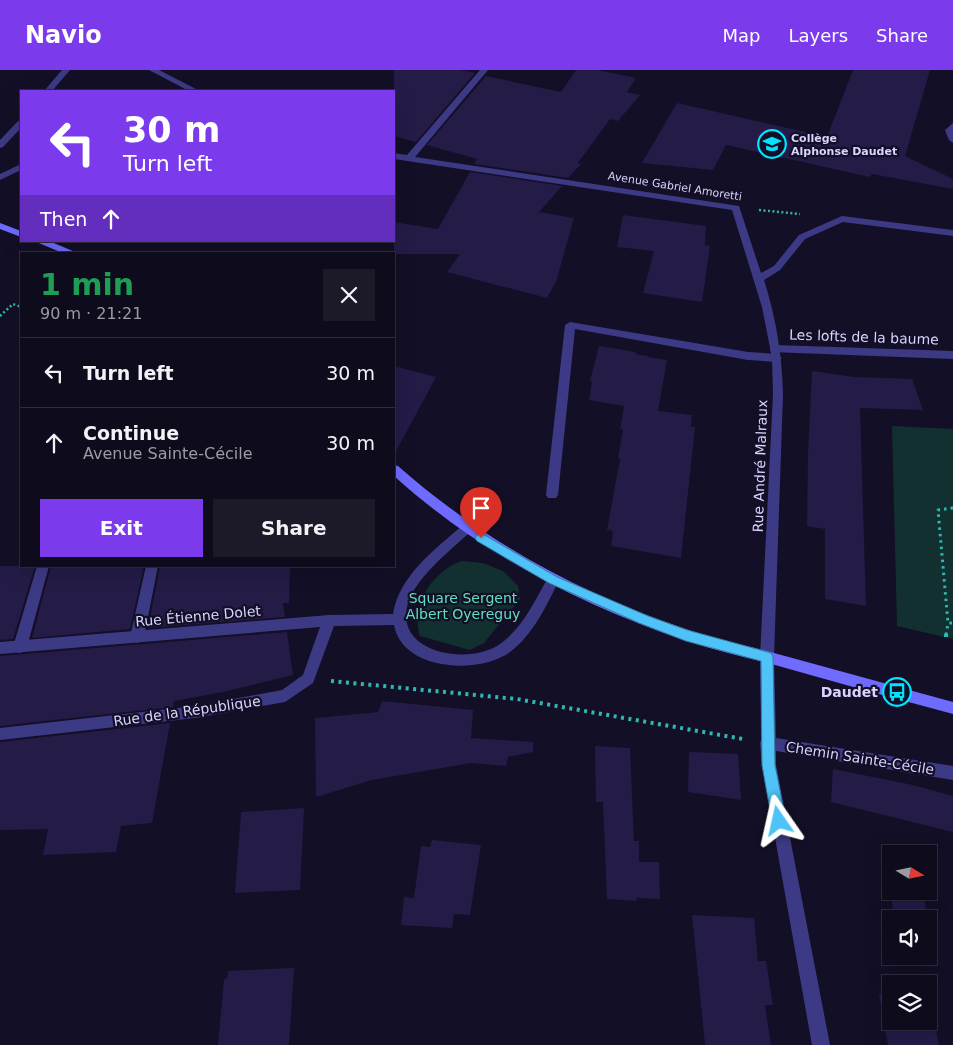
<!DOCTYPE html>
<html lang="en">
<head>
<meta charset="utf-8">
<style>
	:root { --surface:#0e0b1c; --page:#1c1929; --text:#f1f3f6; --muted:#9b9ba3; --line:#2e2b3b; --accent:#7c3aed }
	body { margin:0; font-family:"DejaVu Sans",sans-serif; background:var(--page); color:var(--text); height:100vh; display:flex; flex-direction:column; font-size:19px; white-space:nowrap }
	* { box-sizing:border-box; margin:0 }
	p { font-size:16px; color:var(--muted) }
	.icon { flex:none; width:28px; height:28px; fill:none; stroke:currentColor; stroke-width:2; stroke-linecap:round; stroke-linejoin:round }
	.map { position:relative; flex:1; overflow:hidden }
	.panel { position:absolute; left:20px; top:182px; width:375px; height:315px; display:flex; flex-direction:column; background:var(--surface); border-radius:0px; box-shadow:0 5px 20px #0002,0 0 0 1px var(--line) }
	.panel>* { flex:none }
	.banner { position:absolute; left:20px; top:20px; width:375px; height:152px; border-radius:0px; box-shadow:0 5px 20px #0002,0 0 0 1px var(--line); background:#7c3aed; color:#fff; overflow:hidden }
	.needle { width:32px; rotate:100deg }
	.fabs { position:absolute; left:882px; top:775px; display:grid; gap:10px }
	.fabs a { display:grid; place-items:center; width:55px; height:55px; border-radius:0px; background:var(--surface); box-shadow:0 5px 20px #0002,0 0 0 1px var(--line); font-size:25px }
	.pin { position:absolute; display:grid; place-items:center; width:42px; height:42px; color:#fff; margin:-51px -21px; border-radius:50% 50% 50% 0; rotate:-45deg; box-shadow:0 0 5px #0007 }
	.pin .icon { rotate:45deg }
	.me { position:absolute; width:55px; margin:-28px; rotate:349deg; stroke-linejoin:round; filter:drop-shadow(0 0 4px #0008) }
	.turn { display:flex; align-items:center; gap:18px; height:105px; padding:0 20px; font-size:22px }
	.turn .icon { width:65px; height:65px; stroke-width:2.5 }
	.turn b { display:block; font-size:35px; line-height:42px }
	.then { display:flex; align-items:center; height:48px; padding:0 20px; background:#0003; gap:10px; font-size:19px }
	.round { display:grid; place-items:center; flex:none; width:52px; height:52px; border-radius:0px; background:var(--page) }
	.summary { display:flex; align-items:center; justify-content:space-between; height:85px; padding:0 20px }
	h1 { font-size:30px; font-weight:700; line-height:38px; color:#1e9e55 }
	.button { display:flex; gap:10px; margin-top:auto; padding:10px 20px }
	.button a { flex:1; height:58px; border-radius:0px; background:var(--accent); color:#fff; font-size:20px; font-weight:700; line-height:58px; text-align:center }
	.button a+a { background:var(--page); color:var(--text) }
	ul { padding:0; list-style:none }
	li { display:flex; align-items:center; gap:15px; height:70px; padding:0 20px; border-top:1px solid var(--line) }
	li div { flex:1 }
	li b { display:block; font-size:19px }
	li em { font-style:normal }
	header { display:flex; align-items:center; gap:30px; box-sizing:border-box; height:70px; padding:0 25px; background:var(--accent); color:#fff }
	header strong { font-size:24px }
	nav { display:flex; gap:28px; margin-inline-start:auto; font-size:18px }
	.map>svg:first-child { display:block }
	.green { fill:#12302f }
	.building { fill:#241b47 }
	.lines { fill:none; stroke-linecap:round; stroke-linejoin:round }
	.path-far2 { stroke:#2fb8b0; stroke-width:2.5; stroke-dasharray:2 2.5; stroke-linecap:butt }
	.path-far1 { stroke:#2fb8b0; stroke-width:3; stroke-dasharray:2.5 4; stroke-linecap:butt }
	.path { stroke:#2fb8b0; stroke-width:4; stroke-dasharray:3 4.5; stroke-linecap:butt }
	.lane { fill:#3d3a85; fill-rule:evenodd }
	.street { fill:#3d3a85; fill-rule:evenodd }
	.secondary { fill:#6f6bff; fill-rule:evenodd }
	.route { fill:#4fc3f7; stroke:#337fa1 }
	.labels { text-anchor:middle; stroke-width:4.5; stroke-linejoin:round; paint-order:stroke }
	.far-poi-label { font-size:11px; font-weight:bold; fill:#d9d4ff; stroke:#130f26; text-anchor:start }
	.far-street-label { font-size:11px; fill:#d9d4ff; stroke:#130f26 }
	.street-label { font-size:14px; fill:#d9d4ff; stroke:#130f26 }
	.park-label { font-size:14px; fill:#5fe0c0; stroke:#130f26 }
	.poi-label { font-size:14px; font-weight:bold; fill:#d9d4ff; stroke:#130f26; text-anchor:end }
</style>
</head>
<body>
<header>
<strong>Navio</strong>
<nav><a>Map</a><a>Layers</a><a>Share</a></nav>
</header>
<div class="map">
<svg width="953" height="975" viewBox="0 0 953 975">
	<rect width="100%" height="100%" fill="#130f26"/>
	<g class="green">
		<polygon points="892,356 953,359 953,569 897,556"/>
		<path d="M461,491L483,493L503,501L518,516L520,529L484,573L470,580L420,566C410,535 432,502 461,491Z"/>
	</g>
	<g class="building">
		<polygon points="394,0 460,0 475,3 416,72 394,66"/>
		<polygon points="576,0 598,0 636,8 627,22 640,25 618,51 610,49 578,93 581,94 568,108 474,94 477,89 427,75 486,6 561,22"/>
		<polygon points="853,0 930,0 905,86 953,109 953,119 872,104 870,107 726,75 713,100 642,93 677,33 827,67"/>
		<polygon points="470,102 562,116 539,142 574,148 556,212 547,228 447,202 460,184 394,184 394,152 438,159"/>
		<polygon points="623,145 706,156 705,175 710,176 702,232 643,223 654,181 617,177"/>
		<polygon points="599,276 636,282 635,284 648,286 648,287 667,290 658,341 692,345 691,357 695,357 681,488 611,476 613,461 607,460 620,389 618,388 623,359 620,359 624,336 589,330 592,311 590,311"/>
		<polygon points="394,296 436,307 394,385"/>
		<polygon points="812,301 855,307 912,309 923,340 860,338 866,536 825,529 825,459 807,456 808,383"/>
		<polygon points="0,496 35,496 13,569 0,570"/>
		<polygon points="51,496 144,496 130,559 32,568"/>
		<polygon points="160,496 290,496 289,533 283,533 285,547 148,558"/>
		<polygon points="287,562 293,605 223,622 174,631 173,637 0,656 0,586"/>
		<polygon points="382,631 473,640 471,668 533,672 533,682 508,687 506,696 471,693 372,710 316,727 315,648 378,642"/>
		<polygon points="170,653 152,753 121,756 116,782 43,785 48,759 0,760 0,672"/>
		<polygon points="595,676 630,678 634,771 639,771 639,792 659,792 660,829 636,828 637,831 607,829 603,732 596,732"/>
		<polygon points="689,682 738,684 741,730 688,722"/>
		<polygon points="833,699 913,715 953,726 953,762 831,732"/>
		<polygon points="304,738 300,820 235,823 241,742"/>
		<polygon points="432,770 481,775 470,845 454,844 452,858 401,855 404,827 414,828 421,776 430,777"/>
		<polygon points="890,822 923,824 928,849 895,849"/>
		<polygon points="692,845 754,848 758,891 766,891 773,935 765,935 771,975 705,975"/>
		<polygon points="294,898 289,975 218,975 224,909 227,909 228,901"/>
		<polygon points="879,924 891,924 891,951 929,951 929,926 939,975 888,975"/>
	</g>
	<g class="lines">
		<g class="path-far2">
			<polyline points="759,140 800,144"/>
			<polyline points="0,246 13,234 21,237"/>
		</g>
		<g class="path-far1">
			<polyline points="953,438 938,440 948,553 953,553"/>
			<polyline points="946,565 948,553"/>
		</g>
		<g class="path">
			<polyline points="946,567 946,564"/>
			<polyline points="331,611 517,629 743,669"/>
		</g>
		<g class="lane">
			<polygon points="570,252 748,282 777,284 782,288 777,292 748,290 575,259 558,425 556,428 548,428 546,425 565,255"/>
			<polygon points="775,275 953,281 953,289 771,282 770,279 771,276"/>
			<polygon points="37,496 49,496 27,577 25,581 20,583 15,581 13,577"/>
			<polygon points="146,496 158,496 144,567 142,571 137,573 132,571 130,567"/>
		</g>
		<g class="street">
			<polygon points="62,0 70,0 52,21 44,21"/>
			<polygon points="149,0 159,0 196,19 189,21"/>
			<path d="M480,0H488L415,87L739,136L761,203L774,196L799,165L842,146L953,160V166L843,152L805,169L780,200L764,210C776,248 782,284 783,324L774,587L776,668L953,696V710L776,681V695L830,975H812L762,695L760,673L761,670L760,587L773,324L772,288L762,237L732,140L394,89V83L407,85Z"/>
			<polygon points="18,51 21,51 21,58 3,77 0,78 0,70"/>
			<polygon points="953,53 953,73 949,70 945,60"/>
			<polygon points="21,94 21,100 0,110 0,104"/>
			<path d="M466,454L470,456L472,459L470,462C450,481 413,509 407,537C397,585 471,595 500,574C523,558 535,530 549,506L553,505L557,506L559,510C547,535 533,565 510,582C479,605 402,601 394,555L334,556L313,613L285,632L195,648L0,670V658L195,636L282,620L303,605L320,557L0,584V572L329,545L393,544C399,506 435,479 462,456Z"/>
		</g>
		<g class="secondary">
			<polygon points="0,153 21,161 21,167 0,159"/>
			<polygon points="34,171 49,171 80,184 65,184"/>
			<path d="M394,395L398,396C482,470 580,524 686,559C715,569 745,575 774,583C834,599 893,616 953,632V644C894,628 834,612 775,595C745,587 713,580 684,570C578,534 477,481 394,406Z"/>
		</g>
	</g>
	<polygon class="route" points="481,463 557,507 648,546 687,560 771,583 773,587 775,695 786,751 784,755 779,757 774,755 772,751 762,695 761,591 686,571 639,553 549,513 477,471 475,468 477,465"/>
	<defs>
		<symbol id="school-ring" viewBox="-11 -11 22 22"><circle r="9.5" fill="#130f26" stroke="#00e5ff" stroke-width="1.5"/><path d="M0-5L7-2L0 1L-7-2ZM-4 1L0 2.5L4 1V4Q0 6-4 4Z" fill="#00e5ff"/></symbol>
		<symbol id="bus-ring" viewBox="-11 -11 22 22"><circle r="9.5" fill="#130f26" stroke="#00e5ff" stroke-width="1.5"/><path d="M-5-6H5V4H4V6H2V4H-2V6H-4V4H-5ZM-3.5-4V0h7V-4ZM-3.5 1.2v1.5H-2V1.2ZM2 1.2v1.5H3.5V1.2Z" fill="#00e5ff"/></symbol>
	</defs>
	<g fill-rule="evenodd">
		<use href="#school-ring" x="756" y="58" width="32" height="32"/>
		<use href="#bus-ring" x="881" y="606" width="32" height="32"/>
	</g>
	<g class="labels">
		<g class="far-poi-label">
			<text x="791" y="72">Collège<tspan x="791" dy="13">Alphonse Daudet</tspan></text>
		</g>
		<g class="far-street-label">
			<text transform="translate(675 116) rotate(9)" y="4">Avenue Gabriel Amoretti</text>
		</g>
		<g class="street-label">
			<text transform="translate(864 267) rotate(2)" y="5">Les lofts de la baume</text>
			<text transform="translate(760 396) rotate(-88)" y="5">Rue André Malraux</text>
			<text transform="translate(198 546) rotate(-5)" y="5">Rue Étienne Dolet</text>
			<text transform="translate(187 641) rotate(-8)" y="5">Rue de la République</text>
			<text transform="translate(860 688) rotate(9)" y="5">Chemin Sainte-Cécile</text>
		</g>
		<g class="park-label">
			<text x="463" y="533">Square Sergent<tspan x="463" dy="16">Albert Oyereguy</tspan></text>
		</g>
		<g class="poi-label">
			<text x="878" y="627">Daudet</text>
		</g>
	</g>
</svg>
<div class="fabs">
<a><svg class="needle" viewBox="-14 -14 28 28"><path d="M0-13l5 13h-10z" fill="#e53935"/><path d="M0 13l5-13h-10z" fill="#9b9ba3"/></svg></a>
<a><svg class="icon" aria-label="sound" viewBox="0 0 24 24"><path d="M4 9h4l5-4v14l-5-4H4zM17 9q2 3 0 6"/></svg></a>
<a><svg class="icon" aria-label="layers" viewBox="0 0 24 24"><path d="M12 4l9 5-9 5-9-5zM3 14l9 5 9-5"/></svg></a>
</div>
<div class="pin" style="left:481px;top:468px;background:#d93025"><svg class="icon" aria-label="arrive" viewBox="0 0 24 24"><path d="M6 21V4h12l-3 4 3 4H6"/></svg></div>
<svg class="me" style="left:779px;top:751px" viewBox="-20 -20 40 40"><path d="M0-17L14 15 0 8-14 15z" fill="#4fc3f7" stroke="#fff" stroke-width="4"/></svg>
<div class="banner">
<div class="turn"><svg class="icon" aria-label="left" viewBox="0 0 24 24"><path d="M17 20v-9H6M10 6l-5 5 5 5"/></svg><div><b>30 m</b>Turn left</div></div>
<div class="then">Then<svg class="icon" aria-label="ahead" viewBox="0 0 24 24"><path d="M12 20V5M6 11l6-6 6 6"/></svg></div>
</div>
<section class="panel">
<div class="summary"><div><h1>1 min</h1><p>90 m · 21:21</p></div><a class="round"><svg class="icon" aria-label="close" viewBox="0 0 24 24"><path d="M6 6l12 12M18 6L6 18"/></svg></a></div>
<ul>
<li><svg class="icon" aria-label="left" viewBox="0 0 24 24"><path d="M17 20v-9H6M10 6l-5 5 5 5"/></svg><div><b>Turn left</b></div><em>30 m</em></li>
<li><svg class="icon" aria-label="ahead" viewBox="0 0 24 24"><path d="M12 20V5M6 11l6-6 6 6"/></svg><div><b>Continue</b><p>Avenue Sainte-Cécile</p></div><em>30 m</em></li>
</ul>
<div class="button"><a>Exit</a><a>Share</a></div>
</section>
</div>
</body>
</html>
